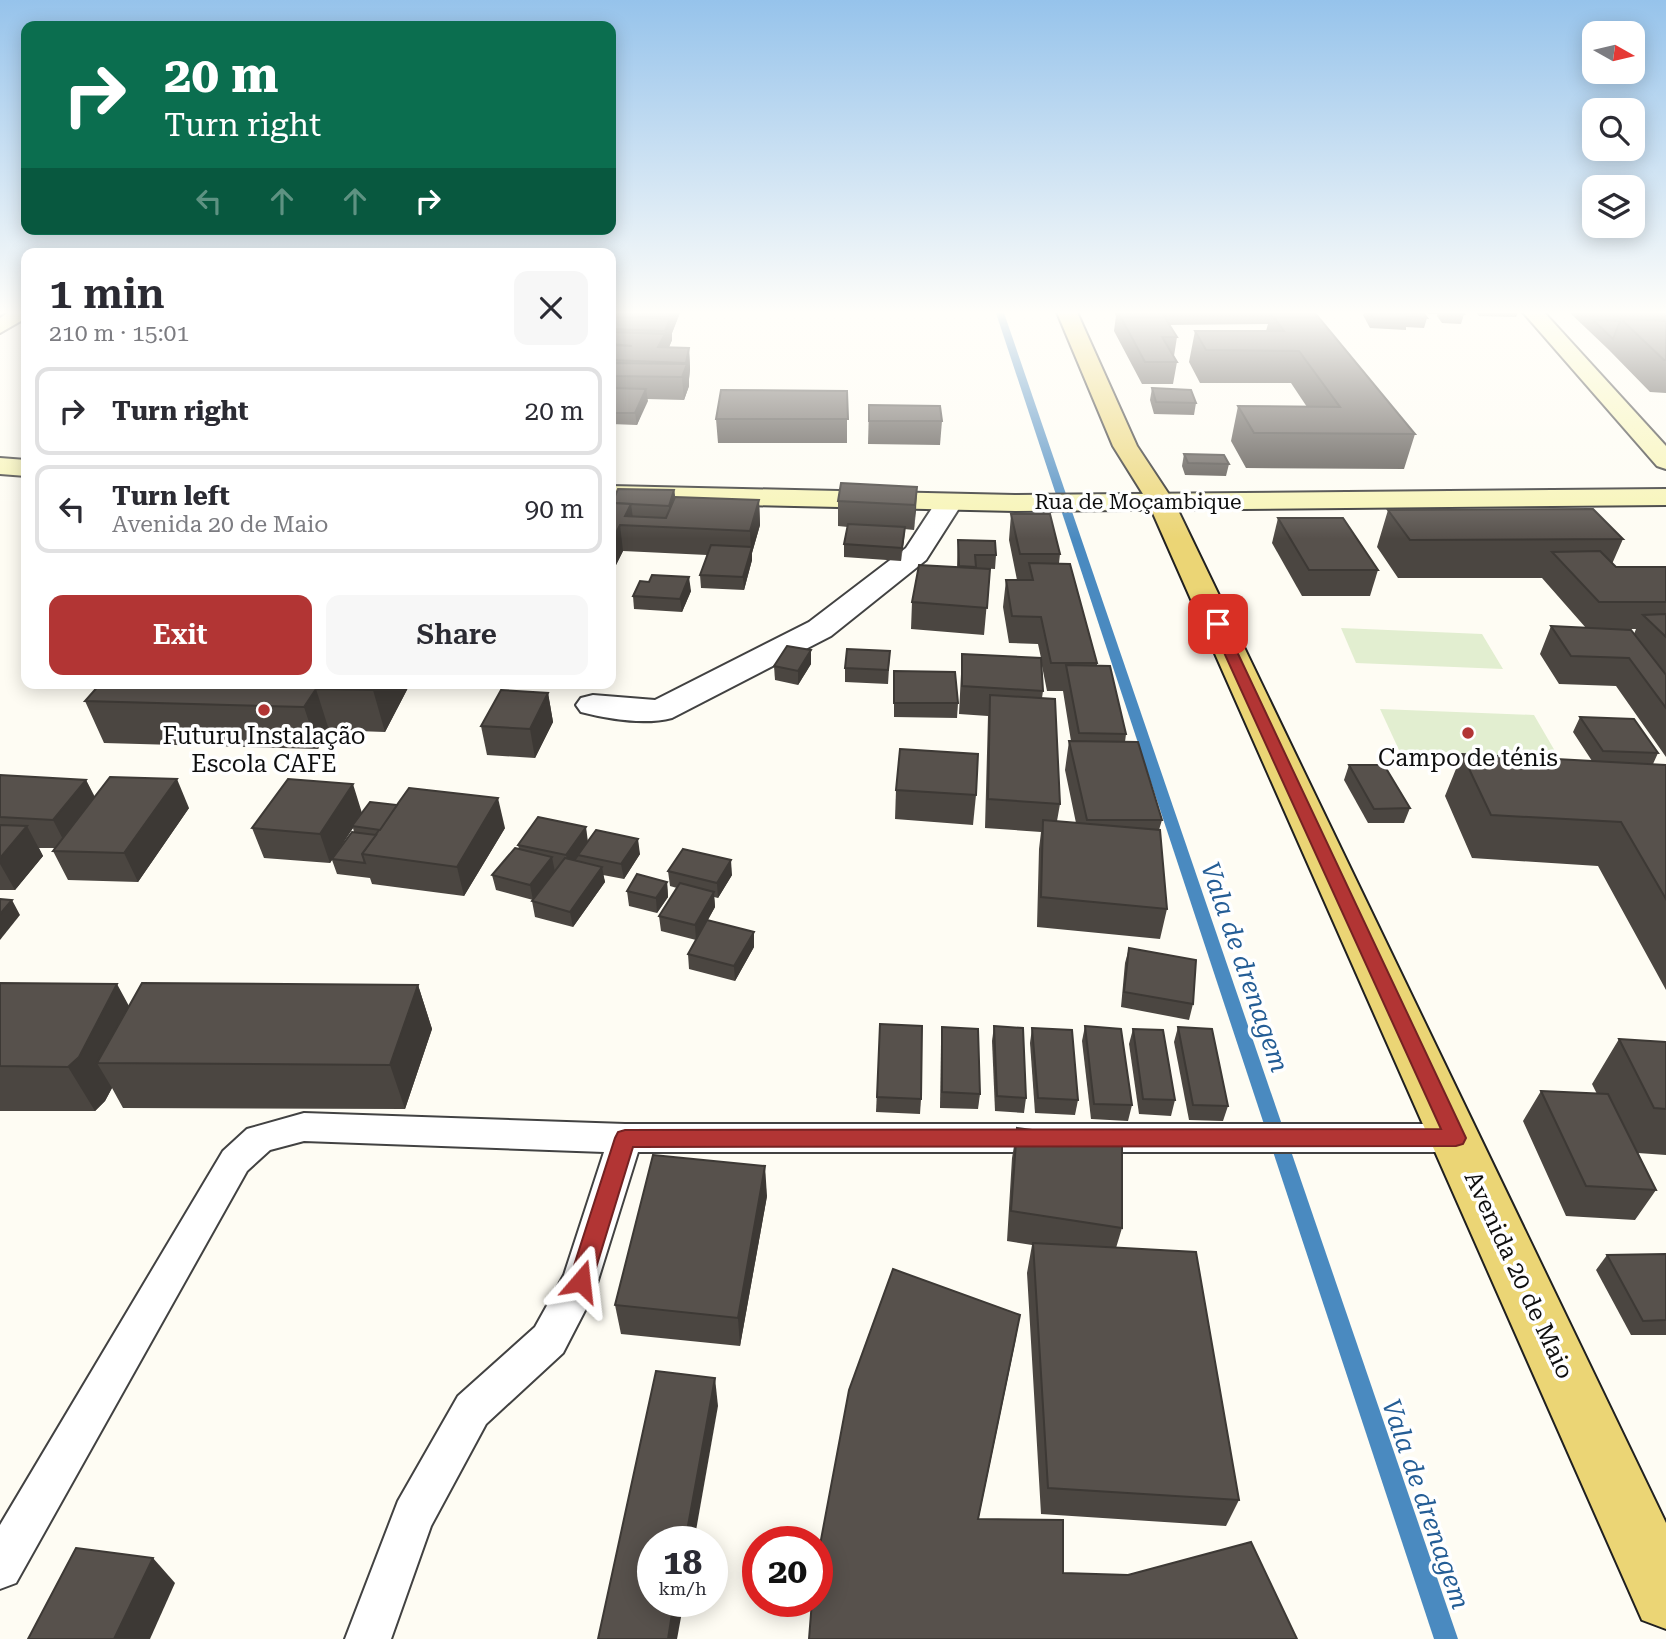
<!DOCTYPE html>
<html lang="en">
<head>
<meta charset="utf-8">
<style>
	:root { --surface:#fff; --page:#f7f7f7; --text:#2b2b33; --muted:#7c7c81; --line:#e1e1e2; --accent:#b23534 }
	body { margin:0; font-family:"Roboto Serif",serif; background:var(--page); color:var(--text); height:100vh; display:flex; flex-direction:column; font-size:26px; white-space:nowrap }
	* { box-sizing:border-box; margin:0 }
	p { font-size:23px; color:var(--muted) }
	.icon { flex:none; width:38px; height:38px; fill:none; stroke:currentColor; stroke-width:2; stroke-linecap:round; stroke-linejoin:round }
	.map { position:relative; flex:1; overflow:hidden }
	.panel { position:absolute; left:21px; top:248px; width:595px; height:441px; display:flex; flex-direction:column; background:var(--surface); border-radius:14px; box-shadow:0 4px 18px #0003 }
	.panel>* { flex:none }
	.guide { position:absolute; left:21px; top:21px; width:595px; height:214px; border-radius:14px; box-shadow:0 4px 18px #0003; background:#0b6e4f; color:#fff; overflow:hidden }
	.needle { width:46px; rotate:98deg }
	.tools { position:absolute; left:1582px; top:21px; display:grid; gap:14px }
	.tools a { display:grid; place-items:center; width:63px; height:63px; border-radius:14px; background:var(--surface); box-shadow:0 4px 18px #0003; font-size:35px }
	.speed { position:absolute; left:637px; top:1526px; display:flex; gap:14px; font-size:35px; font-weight:700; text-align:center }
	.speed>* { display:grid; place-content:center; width:91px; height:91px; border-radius:50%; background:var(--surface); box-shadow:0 4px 18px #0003; line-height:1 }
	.speed small { font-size:18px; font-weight:400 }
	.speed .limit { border:10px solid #d22; background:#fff; color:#111 }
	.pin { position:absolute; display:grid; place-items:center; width:60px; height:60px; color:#fff; margin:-30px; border-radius:14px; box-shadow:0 4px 10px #0006 }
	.me { position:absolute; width:77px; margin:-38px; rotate:17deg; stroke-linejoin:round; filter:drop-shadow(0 0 5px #0008) }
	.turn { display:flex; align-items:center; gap:24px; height:147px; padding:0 28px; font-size:32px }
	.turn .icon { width:91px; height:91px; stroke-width:2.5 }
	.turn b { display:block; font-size:49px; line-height:60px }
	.lanes { display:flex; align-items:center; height:66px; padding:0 28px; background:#0003; justify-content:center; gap:35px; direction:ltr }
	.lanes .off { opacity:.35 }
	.round { display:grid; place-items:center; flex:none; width:74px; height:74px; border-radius:14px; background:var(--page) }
	.summary { display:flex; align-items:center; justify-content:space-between; height:119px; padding:0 28px }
	h1 { font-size:42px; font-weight:600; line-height:52px }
	.action { display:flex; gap:14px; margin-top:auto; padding:14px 28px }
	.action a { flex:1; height:80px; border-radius:14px; background:var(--accent); color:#fff; font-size:28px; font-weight:600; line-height:80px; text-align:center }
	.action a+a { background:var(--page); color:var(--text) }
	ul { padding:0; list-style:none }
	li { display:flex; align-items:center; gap:21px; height:88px; margin:0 14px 10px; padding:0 14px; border:4px solid var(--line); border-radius:14px }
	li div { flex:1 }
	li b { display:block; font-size:26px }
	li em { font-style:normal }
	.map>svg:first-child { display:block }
	.pitch { fill:#e2eed0 }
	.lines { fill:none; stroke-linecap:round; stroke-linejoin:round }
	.stream { fill:#4a8ac0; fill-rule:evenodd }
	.lane-casing { stroke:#424242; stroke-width:4 }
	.street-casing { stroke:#424242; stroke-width:4 }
	.secondary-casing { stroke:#313131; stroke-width:4 }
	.primary-casing { stroke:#202020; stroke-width:4 }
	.lane { fill:#fff; fill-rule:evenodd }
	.street { fill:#fff; fill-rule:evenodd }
	.secondary { fill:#f7f4b4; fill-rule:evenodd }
	.primary { fill:#ebd575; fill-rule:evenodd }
	.wall { fill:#4b4641; fill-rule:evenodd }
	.shaded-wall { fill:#3d3935 }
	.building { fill:#57514c; stroke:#3d3935; stroke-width:2 }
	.route { fill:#b23534; stroke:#742222; stroke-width:2 }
	.poi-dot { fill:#b23534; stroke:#fff; stroke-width:2.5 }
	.labels { text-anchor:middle; stroke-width:7; stroke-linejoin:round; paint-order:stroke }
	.far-street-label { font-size:21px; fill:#0f0f0f; stroke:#fff }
	.poi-label { font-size:24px; fill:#0f0f0f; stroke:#fff }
	.street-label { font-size:24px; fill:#0f0f0f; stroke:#fff }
	.water-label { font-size:26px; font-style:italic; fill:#245d95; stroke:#fff }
</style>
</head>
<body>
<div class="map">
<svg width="1666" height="1639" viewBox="0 0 1666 1639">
	<rect width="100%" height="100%" fill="#fefcf3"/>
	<g class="pitch">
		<polygon points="1341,628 1482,634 1503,669 1356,663"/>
		<polygon points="1380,709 1534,715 1559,758 1399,750"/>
	</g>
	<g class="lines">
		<polygon class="stream" points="995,310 1003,310 1458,1639 1434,1639"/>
		<defs>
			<polygon id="lane" points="304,1113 625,1124 1456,1124 1468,1128 1473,1138 1468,1148 1456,1152 638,1152 594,1293 563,1353 486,1424 431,1526 391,1639 345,1639 398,1501 458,1396 535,1327 564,1275 604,1152 304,1141 270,1150 247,1171 16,1583 0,1589 0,1525 223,1151 247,1129"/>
			<path id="street" d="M950,494L960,496L963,502L926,560L831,636L672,718C645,725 608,719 581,712L576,705L581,698L593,695L655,700L809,622L906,548L940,496Z"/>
			<g id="secondary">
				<polygon points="12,310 26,310 26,318 0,333 0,318"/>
				<polygon points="1521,310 1542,310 1666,446 1666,469 1657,466"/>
				<polygon points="0,458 26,460 26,476 0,474"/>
				<polygon points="611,486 1015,495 1666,489 1666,505 1015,511 611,502"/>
			</g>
			<polygon id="primary" points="1056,310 1076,310 1137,446 1174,502 1666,1523 1666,1629 1642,1620 1148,502 1113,446"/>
		</defs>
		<use href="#lane" class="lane-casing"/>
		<use href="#street" class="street-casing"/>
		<use href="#secondary" class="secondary-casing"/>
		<use href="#primary" class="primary-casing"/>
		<use href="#lane" class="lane"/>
		<use href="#street" class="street"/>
		<use href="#secondary" class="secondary"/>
		<use href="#primary" class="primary"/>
	</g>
	<g class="wall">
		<polygon points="611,310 681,310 672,333 672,340 669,347 689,348 690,369 689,379 689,386 684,400 647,399 637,425 611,424"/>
		<polygon points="844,310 926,310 926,312"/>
		<polygon points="1112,310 1312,310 1312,312 1415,434 1404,469 1246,468 1231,441 1238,406 1307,407 1291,383 1200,383 1189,362 1195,331 1266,331 1268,324 1169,325 1177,337 1174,356 1177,362 1173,384 1142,384 1114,331 1116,316"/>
		<polygon points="1365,310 1421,310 1427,318 1424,328 1406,327 1406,330 1370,328 1363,315"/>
		<polygon points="1426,310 1461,310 1464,314 1461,324 1442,323 1437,316 1437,314 1428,314"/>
		<polygon points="1474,310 1519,310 1516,317 1479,316"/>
		<polygon points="1567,310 1666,310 1666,393 1650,392 1609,350"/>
		<polygon points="1152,388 1196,403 1194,415 1154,414 1150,400"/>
		<polygon points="847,391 847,443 718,443 716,419"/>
		<polygon points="869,405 942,421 940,445 868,444"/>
		<polygon points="1184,454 1229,464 1226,476 1185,475 1182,466"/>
		<polygon points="917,487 914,530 904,529 901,561 844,557 844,544 848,527 838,526 838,501"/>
		<polygon points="674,490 675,497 759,500 760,525 752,553 752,560 744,590 701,588 700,575 707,555 623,551 613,571 611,571 611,503"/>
		<path d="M1388,510L1623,539L1612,564L1616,567H1666V757L1616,686L1559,684L1540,654L1551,626L1586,628L1542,578H1398L1377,547ZM1619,629H1636L1634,634Z"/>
		<path d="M1011,514L1060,554L1059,563L1097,663V666L1126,734L1125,742L1162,820L1159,830L1167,909L1160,939L1037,927L1039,849L1041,832L985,828L988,716L959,714L962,654L1041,658L1038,644L1009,643L1003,607L1006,580H1017L1009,540ZM1041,661L1047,691H1063L1071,741H1069L1065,770L1076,823L1057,821L1060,804L1042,698L1043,691Z"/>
		<polygon points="1278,518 1378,570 1370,596 1302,596 1272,543"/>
		<polygon points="958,540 996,555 995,569 976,568 990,569 984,635 911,629 912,602 957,567"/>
		<polygon points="691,591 682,612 634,609 633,596"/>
		<polygon points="811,650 811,664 798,685 775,680 774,666"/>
		<polygon points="890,651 888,684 845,682 845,668"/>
		<polygon points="894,671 958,703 957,718 894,717"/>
		<polygon points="100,684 410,684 385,732 329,730 318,749 104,743 85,701"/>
		<polygon points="548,693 553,722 535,758 487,755 481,726"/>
		<polygon points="1580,717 1658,753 1653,764 1666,765 1666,990 1598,866 1472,858 1445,796 1462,754 1592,761 1573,732"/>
		<polygon points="1349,765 1410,808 1404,823 1368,823 1344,780"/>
		<polygon points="0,775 86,780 95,797 189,808 138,882 68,880 53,851 54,848 39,848 43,856 15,890 0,890"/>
		<polygon points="896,790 976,795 973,825 895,819"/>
		<path d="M362,813L505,828L464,896L372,884L370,878L337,874L332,860L330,863L264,858L252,828ZM353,828L354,832L342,844Z"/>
		<polygon points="588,841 640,854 624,879 603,875 605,882 573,927 535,917 532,901 533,900 496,890 492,875 519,849 518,845"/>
		<polygon points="668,871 732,875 718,898 714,897 715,907 708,920 754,932 754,947 735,981 689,969 688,954 696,940 661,931 659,916 677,888 670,886"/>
		<polygon points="667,882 668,897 657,913 629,906 627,891"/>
		<polygon points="1129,948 1193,1004 1189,1020 1121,1007 1125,963"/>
		<polygon points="0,983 129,1006 418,985 432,1029 405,1109 123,1108 112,1088 105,1101 95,1111 0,1111"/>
		<polygon points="880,1024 921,1099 920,1114 876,1112"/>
		<polygon points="994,1026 1026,1098 1024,1113 995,1111 992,1041"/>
		<polygon points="1085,1026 1132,1105 1128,1121 1091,1119 1082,1041"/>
		<polygon points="942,1027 980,1094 978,1109 940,1108 941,1043"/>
		<polygon points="1178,1027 1228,1106 1223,1121 1189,1120 1174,1042"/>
		<polygon points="1032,1028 1078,1100 1075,1115 1035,1113 1030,1043"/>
		<polygon points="1133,1029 1175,1100 1171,1116 1139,1114 1129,1044"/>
		<polygon points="1619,1039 1666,1042 1666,1155 1638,1153 1656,1190 1635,1220 1566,1216 1523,1121 1541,1091 1597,1094 1592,1084"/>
		<polygon points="1017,1128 1122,1228 1116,1248 1239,1500 1226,1526 1041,1514 1027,1273 1032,1245 1007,1241 1012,1158"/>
		<polygon points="767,1196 740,1346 621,1334 615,1305"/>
		<polygon points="1666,1254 1666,1335 1631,1335 1596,1270 1607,1255"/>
	</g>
	<g class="shaded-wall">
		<polygon points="671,310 681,310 672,333 672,340 667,352 658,347 665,334 665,331 668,324 668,317"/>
		<polygon points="689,348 690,369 689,379 689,386 684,400 682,377 686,368 686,363"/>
		<polygon points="646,389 648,401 637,425 635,413"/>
		<polygon points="917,487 916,511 914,530 915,505"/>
		<polygon points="674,490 676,502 670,519 669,506"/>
		<polygon points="759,500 760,525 752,553 752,560 744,590 743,577 751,551 750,531"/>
		<polygon points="631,504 634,526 625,516"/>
		<polygon points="620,525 623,551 613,571 611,543"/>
		<polygon points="905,527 904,540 901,561 902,548"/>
		<polygon points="689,577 691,591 682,612 680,599"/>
		<polygon points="811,650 811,664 798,685 798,671"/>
		<polygon points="376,684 410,684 385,732 373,690"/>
		<polygon points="316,689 329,730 318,749 304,707"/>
		<polygon points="548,693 553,722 535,758 530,729"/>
		<polygon points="177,779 189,808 138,882 124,853"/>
		<polygon points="86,780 100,809 68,849 53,820"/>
		<polygon points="353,784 362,813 352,826 353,828 330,863 320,834"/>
		<polygon points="498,798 505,828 464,896 457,867"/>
		<polygon points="27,826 43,856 15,890 0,864 0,858"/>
		<polygon points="586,827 588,842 569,870 566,855"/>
		<polygon points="638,839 640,854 624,879 621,864"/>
		<polygon points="552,857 555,872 533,900 530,885"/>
		<polygon points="731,860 732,875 718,898 717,883"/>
		<polygon points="602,867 605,882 573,927 570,912"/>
		<polygon points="667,882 668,897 657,913 656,898"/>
		<polygon points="714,892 715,907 696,940 695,925"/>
		<polygon points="12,900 20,915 0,940 0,914"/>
		<polygon points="754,932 754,947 735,981 734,966"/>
		<polygon points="117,984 141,1028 97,1063 112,1088 105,1101 95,1111 68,1067"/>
		<polygon points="418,985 432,1029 405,1109 390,1065"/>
		<polygon points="765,1166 767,1196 740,1346 738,1318"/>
		<polygon points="1020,1315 1015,1343 973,1545 978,1519"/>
		<polygon points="715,1378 718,1406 694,1542 685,1542"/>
		<polygon points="153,1558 175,1583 150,1639 114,1639"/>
		<polygon points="674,1601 684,1601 677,1639 668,1639"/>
	</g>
	<g class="building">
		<polygon points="611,310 671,310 668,317 637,317 670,319 665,331 611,329"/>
		<polygon points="1117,310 1160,310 1177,337 1162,337 1177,362 1145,362"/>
		<polygon points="1369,310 1421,310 1427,318 1407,317 1409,319 1373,318"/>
		<polygon points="1443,310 1461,310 1464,314 1445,313"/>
		<polygon points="1270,312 1315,313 1415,434 1254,433 1238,406 1340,407 1299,351 1206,350 1195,331 1284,331"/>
		<polygon points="1621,319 1666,321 1666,360 1664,360"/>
		<polygon points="1593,320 1620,321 1613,339"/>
		<polygon points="611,332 665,334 658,347 689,348 686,363 611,360 611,345 632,346 611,344"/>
		<polygon points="611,363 687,364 682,377 611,376"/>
		<polygon points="611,388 646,389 635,413 611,413"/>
		<polygon points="1152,388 1191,390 1196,403 1156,402"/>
		<polygon points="721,390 847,391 848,419 716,419"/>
		<polygon points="869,405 940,406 942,421 869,421"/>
		<polygon points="1184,454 1224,455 1229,464 1188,463"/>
		<polygon points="841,483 917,487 915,505 838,501"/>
		<polygon points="618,489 674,490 669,506 612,503"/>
		<polygon points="675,497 759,500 750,531 620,525 611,543 611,503 631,504 625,516 666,518"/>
		<polygon points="1593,509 1623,539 1410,540 1388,510"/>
		<polygon points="1011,514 1050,514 1060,554 1020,554"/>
		<polygon points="1278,518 1343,518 1378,570 1309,570"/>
		<polygon points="848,524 905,527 902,548 844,544"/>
		<polygon points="958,540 995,541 996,555 975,555 976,567 959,566"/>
		<polygon points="711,545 752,547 743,577 700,575"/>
		<polygon points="1600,551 1616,567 1666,567 1666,602 1599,602 1552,552"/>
		<polygon points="1029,563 1070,564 1097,663 1051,663 1041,617 1012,616 1006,580 1033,580"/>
		<polygon points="919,565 990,569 987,608 912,602"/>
		<polygon points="652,575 689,577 680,599 633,596 640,581 649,582"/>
		<polygon points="1666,614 1666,637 1643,615"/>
		<polygon points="1551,626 1631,630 1666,675 1666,708 1629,658 1571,656"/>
		<polygon points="787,646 811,650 798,671 774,666"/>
		<polygon points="847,649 890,651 888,670 845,668"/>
		<polygon points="962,654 1041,658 1043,691 962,686"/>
		<polygon points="1066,665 1110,666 1126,734 1079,733"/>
		<polygon points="894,671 955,672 958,703 894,703"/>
		<polygon points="100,684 376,684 373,690 316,689 304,707 85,701"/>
		<polygon points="501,690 548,693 530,729 481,726"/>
		<polygon points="990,695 1055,699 1060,804 988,799"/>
		<polygon points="1580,717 1634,719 1658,753 1603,751"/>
		<polygon points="1069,741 1138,742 1162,820 1087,820"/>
		<polygon points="900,749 978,754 976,795 896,790"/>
		<polygon points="1462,754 1666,765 1666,899 1621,822 1491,815"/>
		<polygon points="1349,765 1384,765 1410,808 1374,809"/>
		<polygon points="0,775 86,780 53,820 0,817"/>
		<polygon points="110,777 177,779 124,853 53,851"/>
		<polygon points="288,779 353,784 320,834 252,828"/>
		<polygon points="409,788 498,798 457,867 362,854"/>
		<polygon points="370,802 397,805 380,830 352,826"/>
		<polygon points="538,817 586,827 566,855 518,845"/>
		<polygon points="1043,820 1160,830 1167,909 1041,897"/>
		<polygon points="0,825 27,826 0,858"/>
		<polygon points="596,830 638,839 621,864 578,855"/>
		<polygon points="352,832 376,835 362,854 365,863 332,859"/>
		<polygon points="515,848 552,857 530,885 492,875"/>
		<polygon points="683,849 731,860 717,883 668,871"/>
		<polygon points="565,858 602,867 570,912 532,901"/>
		<polygon points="637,874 667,882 656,898 627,891"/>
		<polygon points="680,883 714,892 695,925 659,916"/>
		<polygon points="0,899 12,900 0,914"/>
		<polygon points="707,920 754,932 734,966 688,954"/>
		<polygon points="1129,948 1196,960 1193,1004 1124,992"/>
		<polygon points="0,983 117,984 79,1057 68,1067 0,1066"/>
		<polygon points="142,983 418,985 390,1065 97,1063"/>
		<polygon points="880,1024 922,1026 921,1099 877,1097"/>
		<polygon points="994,1026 1023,1028 1026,1098 997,1096"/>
		<polygon points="1085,1026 1121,1029 1132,1105 1094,1104"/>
		<polygon points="942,1027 978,1029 980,1094 942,1092"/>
		<polygon points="1178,1027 1212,1029 1228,1106 1193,1105"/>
		<polygon points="1032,1028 1072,1030 1078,1100 1038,1098"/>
		<polygon points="1133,1029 1163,1030 1175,1100 1143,1099"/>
		<polygon points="1619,1039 1666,1042 1666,1109 1654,1108"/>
		<polygon points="1541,1091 1608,1094 1656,1190 1586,1186"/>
		<polygon points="1017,1128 1122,1142 1122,1228 1011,1211"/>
		<polygon points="653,1155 765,1166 738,1318 615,1305"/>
		<polygon points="1033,1243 1196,1252 1239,1500 1048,1488"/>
		<polygon points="1666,1254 1666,1320 1643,1321 1607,1255"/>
		<polygon points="893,1269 1020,1315 978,1519 1063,1520 1063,1573 1128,1575 1251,1542 1297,1639 809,1639 812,1601 817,1601 817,1561 849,1390"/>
		<polygon points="656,1371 715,1378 685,1542 653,1542 653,1601 674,1601 668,1639 598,1639"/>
		<polygon points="76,1548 153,1558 114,1639 28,1639"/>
	</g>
	<linearGradient id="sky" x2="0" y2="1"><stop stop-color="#96c3eb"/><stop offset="0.58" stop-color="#fffefa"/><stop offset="1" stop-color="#fffefa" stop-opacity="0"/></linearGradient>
	<rect width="1666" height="539" fill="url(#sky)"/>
	<polygon class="route" points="1218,620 1224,624 1466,1138 1463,1144 1456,1146 633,1147 592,1281 589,1289 581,1292 573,1289 569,1281 615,1138 618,1132 625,1130 1441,1129 1211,624"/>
	<g class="poi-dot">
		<circle cx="264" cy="710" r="7"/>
		<circle cx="1468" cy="733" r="7"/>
	</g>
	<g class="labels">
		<g class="far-street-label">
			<text x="1138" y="509">Rua de Moçambique</text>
		</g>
		<g class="poi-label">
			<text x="264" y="744">Futuru Instalação<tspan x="264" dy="28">Escola CAFE</tspan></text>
			<text x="1468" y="766">Campo de ténis</text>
		</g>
		<g class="street-label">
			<text transform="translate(1519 1275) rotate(65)" y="8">Avenida 20 de Maio</text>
		</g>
		<g class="water-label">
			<text transform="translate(1245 967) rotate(71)" y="9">Vala de drenagem</text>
			<text transform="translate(1426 1504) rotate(71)" y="9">Vala de drenagem</text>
		</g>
	</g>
</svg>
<div class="tools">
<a><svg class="needle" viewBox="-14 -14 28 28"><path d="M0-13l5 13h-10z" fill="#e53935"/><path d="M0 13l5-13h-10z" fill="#7c7c81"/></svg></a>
<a><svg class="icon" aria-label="search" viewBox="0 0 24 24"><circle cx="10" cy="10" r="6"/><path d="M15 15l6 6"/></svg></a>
<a><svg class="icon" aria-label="layers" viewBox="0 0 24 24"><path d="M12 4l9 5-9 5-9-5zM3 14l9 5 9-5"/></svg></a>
</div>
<div class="speed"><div>18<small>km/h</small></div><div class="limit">20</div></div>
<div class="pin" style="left:1218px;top:624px;background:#d93025"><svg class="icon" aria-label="arrive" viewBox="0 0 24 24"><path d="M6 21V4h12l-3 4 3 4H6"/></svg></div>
<svg class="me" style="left:581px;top:1281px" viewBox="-20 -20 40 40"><path d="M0-17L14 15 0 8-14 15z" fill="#b23534" stroke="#fff" stroke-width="4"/></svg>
<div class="guide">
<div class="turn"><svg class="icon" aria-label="right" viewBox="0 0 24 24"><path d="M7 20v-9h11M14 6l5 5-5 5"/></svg><div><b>20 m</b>Turn right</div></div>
<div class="lanes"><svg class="icon off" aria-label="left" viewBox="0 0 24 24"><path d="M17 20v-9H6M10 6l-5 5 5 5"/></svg><svg class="icon off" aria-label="ahead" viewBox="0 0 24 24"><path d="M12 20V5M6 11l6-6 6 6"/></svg><svg class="icon off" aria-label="ahead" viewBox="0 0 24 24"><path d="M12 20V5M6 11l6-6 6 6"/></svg><svg class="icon" aria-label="right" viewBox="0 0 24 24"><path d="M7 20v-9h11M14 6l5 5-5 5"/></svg></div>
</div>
<section class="panel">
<div class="summary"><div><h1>1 min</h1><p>210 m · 15:01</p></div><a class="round"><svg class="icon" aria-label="close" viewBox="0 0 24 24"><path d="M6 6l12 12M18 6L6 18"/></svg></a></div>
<ul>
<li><svg class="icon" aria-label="right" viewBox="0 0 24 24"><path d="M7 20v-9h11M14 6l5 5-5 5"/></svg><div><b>Turn right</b></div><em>20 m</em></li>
<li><svg class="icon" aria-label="left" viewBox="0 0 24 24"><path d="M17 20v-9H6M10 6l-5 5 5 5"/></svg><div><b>Turn left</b><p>Avenida 20 de Maio</p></div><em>90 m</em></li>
</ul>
<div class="action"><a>Exit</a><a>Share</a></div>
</section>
</div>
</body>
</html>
